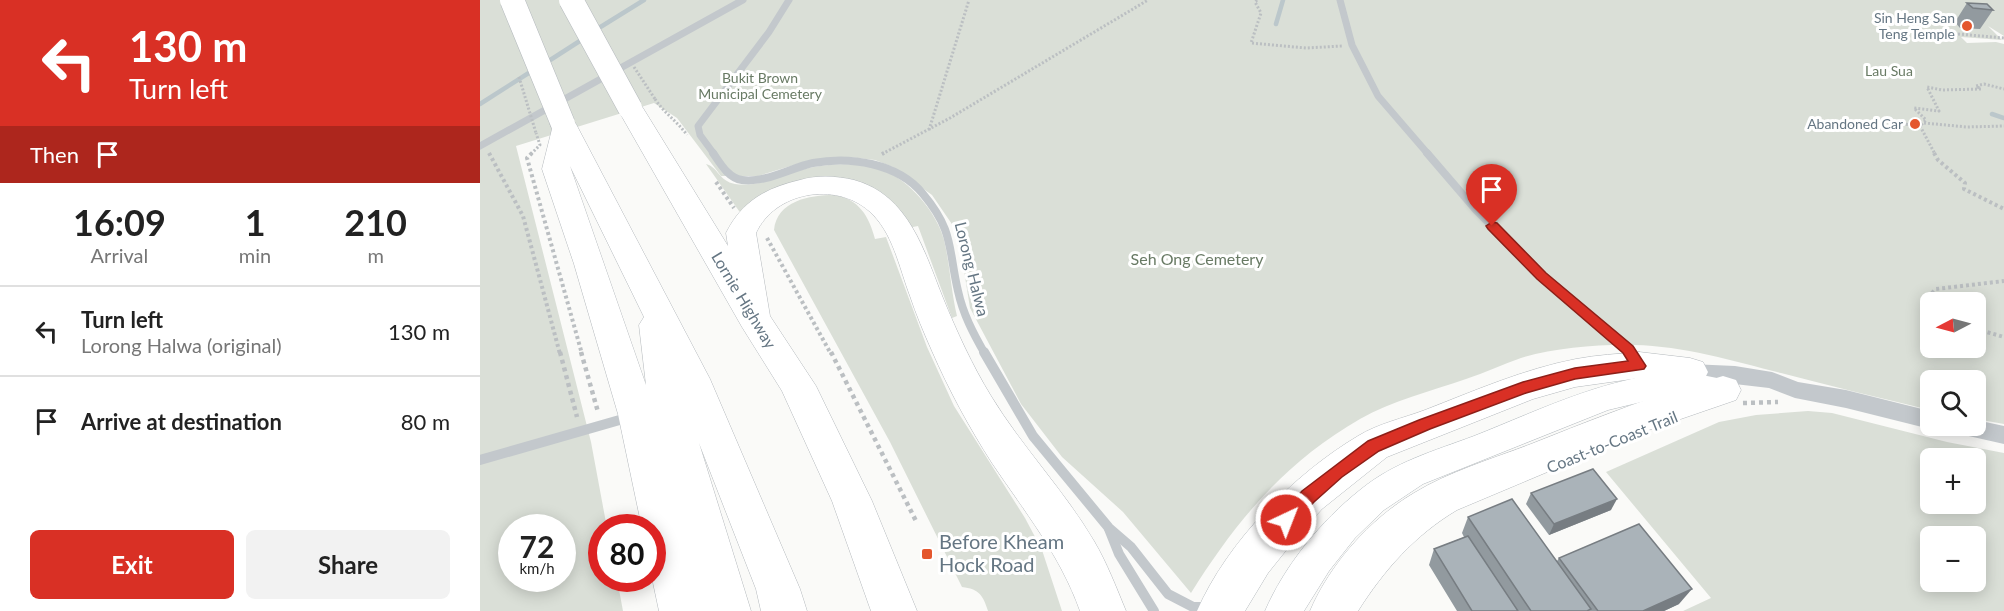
<!DOCTYPE html>
<html lang="en">
<head>
<meta charset="utf-8">
<style>
	:root { --surface:#fff; --page:#f2f2f2; --text:#222; --muted:#767676; --line:#e0e0e0; --accent:#d93025 }
	body { margin:0; font-family:Lato,sans-serif; background:var(--page); color:var(--text); height:100vh; display:flex; flex-direction:column; font-size:22px; white-space:nowrap }
	* { box-sizing:border-box; margin:0 }
	p { font-size:20px; color:var(--muted) }
	.icon { flex:none; width:33px; height:33px; fill:none; stroke:currentColor; stroke-width:2; stroke-linecap:round; stroke-linejoin:round }
	.map { position:relative; flex:1; overflow:hidden }
	.panel { display:flex; flex-direction:column; background:var(--surface); width:480px }
	.panel>* { flex:none }
	.top-card { background:#d93025; color:#fff; overflow:hidden }
	.needle { width:39px; rotate:264deg }
	.tools { position:absolute; left:1440px; top:292px; display:grid; gap:12px }
	.tools a { display:grid; place-items:center; width:66px; height:66px; border-radius:9px; background:var(--surface); box-shadow:0 3px 15px #0003; font-size:30px }
	.speed { position:absolute; left:18px; top:514px; display:flex; gap:12px; font-size:30px; font-weight:700; text-align:center }
	.speed>* { display:grid; place-content:center; width:78px; height:78px; border-radius:50%; background:var(--surface); box-shadow:0 3px 15px #0003; line-height:1 }
	.speed small { font-size:15px; font-weight:400 }
	.speed .limit { border:9px solid #d22; background:#fff; color:#111 }
	.pin { position:absolute; display:grid; place-items:center; width:51px; height:51px; color:#fff; margin:-62px -26px; border-radius:50% 50% 50% 0; rotate:-45deg; box-shadow:0 0 6px #0007 }
	.pin .icon { rotate:45deg }
	.me { position:absolute; width:66px; margin:-33px; rotate:43deg; stroke-linejoin:round; filter:drop-shadow(0 0 4px #0008) }
	.turn { display:flex; align-items:center; gap:21px; height:126px; padding:0 30px; font-size:27px }
	.turn .icon { width:78px; height:78px; stroke-width:2.5 }
	.turn b { display:block; font-size:42px; line-height:51px }
	.then { display:flex; align-items:center; height:57px; padding:0 30px; background:#0003; gap:12px; font-size:22px }
	.eta { display:flex; justify-content:space-evenly; align-items:center; height:102px; text-align:center }
	.eta b { font-size:36px; font-weight:700; line-height:42px }
	.button { display:flex; gap:12px; margin-top:auto; padding:12px 30px }
	.button a { flex:1; height:69px; border-radius:9px; background:var(--accent); color:#fff; font-size:24px; font-weight:700; line-height:69px; text-align:center }
	.button a+a { background:var(--page); color:var(--text) }
	ul { padding:0; list-style:none }
	li { display:flex; align-items:center; gap:18px; height:90px; padding:0 30px; border-top:2px solid var(--line) }
	li div { flex:1 }
	li b { display:block; font-size:22px }
	li em { font-style:normal }
	main { display:flex; flex:1; min-height:0 }
	.map>svg:first-child { display:block }
	.green { fill:#dadfd7; fill-rule:evenodd }
	.lines { fill:none; stroke-linecap:round; stroke-linejoin:round }
	.stream { stroke:#bbc7cb; stroke-width:4.5 }
	.secondary-casing { stroke:#b3babf; stroke-width:1 }
	.highway-casing { stroke:#b4b9bd; stroke-width:1 }
	.path-far2 { stroke:#bbbfc2; stroke-width:3; stroke-dasharray:2 2; stroke-linecap:butt }
	.path-far1 { stroke:#bbbfc2; stroke-width:4; stroke-dasharray:3 3; stroke-linecap:butt }
	.path { stroke:#bbbfc2; stroke-width:4.5; stroke-dasharray:4 4; stroke-linecap:butt }
	.lane-far2 { stroke:#c3c8cc; stroke-width:7 }
	.lane-far1 { stroke:#c3c8cc; stroke-width:8 }
	.lane { stroke:#c3c8cc; stroke-width:10 }
	.street { fill:#c3c8cc; fill-rule:evenodd }
	.secondary { fill:#fff; fill-rule:evenodd }
	.highway { fill:#fff; fill-rule:evenodd }
	.highway-bridge-casing { stroke:#b4b9bd; stroke-width:25; stroke-linecap:butt }
	.path-bridge { stroke:#bbbfc2; stroke-width:3; stroke-dasharray:2 2; stroke-linecap:butt }
	.highway-bridge { stroke:#fff; stroke-width:24 }
	.wall { fill:#929a9f }
	.shaded-wall { fill:#777d82 }
	.building { fill:#aab3b9; stroke:#777d82; stroke-width:1.5 }
	.route { fill:#d93025; stroke:#8d1f18; stroke-width:1.5 }
	.poi-dot { fill:#e4572e; stroke:#fff; stroke-width:2 }
	.labels { text-anchor:middle; stroke-width:6; stroke-linejoin:round; paint-order:stroke }
	.far-poi-label { font-size:14px; fill:#657683; stroke:#fff; text-anchor:end }
	.far-park-label { font-size:14px; fill:#687a64; stroke:#fff }
	.park-label { font-size:16px; fill:#687a64; stroke:#fff }
	.street-label { font-size:16px; fill:#657683; stroke:#fff }
	.near-poi-label { font-size:20px; fill:#657683; stroke:#fff; text-anchor:start }
</style>
</head>
<body>
<main>
<section class="panel">
<div class="top-card">
<div class="turn"><svg class="icon" aria-label="left" viewBox="0 0 24 24"><path d="M17 20v-9H6M10 6l-5 5 5 5"/></svg><div><b>130 m</b>Turn left</div></div>
<div class="then">Then<svg class="icon" aria-label="arrive" viewBox="0 0 24 24"><path d="M6 21V4h12l-3 4 3 4H6"/></svg></div>
</div>
<div class="eta">
<div><b>16:09</b><p>Arrival</p></div>
<div><b>1</b><p>min</p></div>
<div><b>210</b><p>m</p></div>
</div>
<ul>
<li><svg class="icon" aria-label="left" viewBox="0 0 24 24"><path d="M17 20v-9H6M10 6l-5 5 5 5"/></svg><div><b>Turn left</b><p>Lorong Halwa (original)</p></div><em>130 m</em></li>
<li><svg class="icon" aria-label="arrive" viewBox="0 0 24 24"><path d="M6 21V4h12l-3 4 3 4H6"/></svg><div><b>Arrive at destination</b></div><em>80 m</em></li>
</ul>
<div class="button"><a>Exit</a><a>Share</a></div>
</section>
<div class="map">
<svg width="1524" height="611" viewBox="0 0 1524 611">
	<rect width="100%" height="100%" fill="#fafaf8"/>
	<g class="green">
		<path d="M0,0H1524V36L1508,26L1522,40L1481,37L1487,43L1516,42L1524,44V424L1496,419V381H1450V410C1401,398 1350,386 1301,373C1253,361 1204,346 1154,345C1120,344 1074,348 1041,358C1023,364 1005,373 986,379C951,391 912,401 880,419C805,462 756,521 711,593L643,512L582,457L541,404L490,308L478,233L452,195L413,167L395,160L369,157L327,161L278,176H241L197,118L174,103L36,146L111,442L127,528H122V579H137L143,611H0ZM1450,303H1496V348H1450ZM32,528H82V579H32Z"/>
		<path d="M226,164C238,167 239,181 255,184C281,188 309,171 334,167C357,163 380,163 402,170C429,179 457,213 464,240C470,265 471,291 477,316L472,318L438,226L428,228L372,181L264,214L259,211Z"/>
		<path d="M354,195C379,199 389,216 395,239L406,237L447,347L474,406L545,518L562,550L582,611H508C503,595 499,589 482,587L410,442L294,230C297,201 329,195 354,195Z"/>
		<path d="M1328,411L1352,413L1467,442L1524,453V611H1203L1231,598L1126,472L1239,422L1276,415ZM1450,459H1496V504H1450ZM1450,537H1496V582H1450Z"/>
	</g>
	<g class="lines">
		<g class="stream">
			<polyline points="796,24 803,0"/>
			<polyline points="114,31 164,0"/>
			<polyline points="64,64 106,37"/>
			<polyline points="0,104 55,69"/>
			<polyline points="1512,114 1524,118"/>
		</g>
		<defs>
			<path id="secondary" d="M1212,373L1247,380L1251,388L1247,396L1236,400L1208,395L1178,398L1128,410L943,484L904,510L875,538L849,571L824,611H785C805,565 841,521 880,490C914,462 954,451 994,436C1060,410 1140,370 1212,373Z"/>
			<g id="highway">
				<path d="M150,100L159,103L163,108L248,246L246,233C262,201 286,188 320,180C338,175 356,176 374,180C429,195 444,251 463,298C477,332 492,365 511,396C542,447 584,490 614,541C627,563 636,587 646,611H600C580,555 545,512 512,463C489,427 469,390 452,351C444,333 436,314 430,296C419,267 413,232 389,211C355,181 295,192 276,233L290,316L336,386L392,501L437,611H391L352,501L302,391L262,327L137,108L141,103Z"/>
				<path d="M83,116L92,119L96,124L230,379L320,589L327,611H281L276,589L219,443L271,611H225L215,571L225,611H179L172,578V528H162L138,414L94,264L62,169L72,129L70,124L74,119ZM90,166L164,317L159,325L166,385Z"/>
				<path d="M1159,352L1210,358L1223,362L1228,372L1223,382L1243,376L1256,380L1261,390L1256,400L1160,433L977,510C935,535 904,570 878,611H830C850,564 890,519 934,493C970,471 1012,459 1051,444C1104,423 1156,402 1209,386L1159,378L1095,387L1053,399L907,457L842,509L820,533L788,573L765,611H717C747,542 814,474 878,436C897,424 924,418 945,410C994,391 1044,369 1096,359C1117,355 1138,354 1159,352Z"/>
			</g>
		</defs>
		<use href="#secondary" class="secondary-casing"/>
		<use href="#highway" class="highway-casing"/>
		<g class="path-far2">
			<polyline points="777,0 775,2 781,13 771,43 826,48 862,46"/>
			<polyline points="1478,34 1524,38"/>
			<path d="M175,99C184,113 197,121 207,135"/>
			<polyline points="1406,122 1440,126 1446,120 1434,108 1459,111 1447,87 1462,90 1501,89 1496,86 1504,84 1524,89"/>
			<polyline points="1444,123 1487,127 1524,126"/>
			<polyline points="1440,126 1455,154"/>
			<polyline points="449,130 489,0"/>
			<polyline points="51,154 60,145 56,133"/>
			<polyline points="402,154 470,118 668,0"/>
		</g>
		<g class="path-far1">
			<polyline points="9,153 43,216 80,354"/>
			<polyline points="52,153 47,158 102,354"/>
			<polyline points="1454,153 1458,160 1485,183 1484,189 1524,209"/>
			<polyline points="402,154 404,153"/>
			<polyline points="236,182 254,208"/>
			<polyline points="287,238 351,354"/>
			<polyline points="1450,309 1442,303 1456,289 1524,281"/>
			<polyline points="1496,329 1524,337"/>
		</g>
		<g class="path">
			<polyline points="80,352 97,417"/>
			<polyline points="101,352 118,412"/>
			<polyline points="351,352 436,521"/>
			<polyline points="1263,403 1298,402"/>
		</g>
		<g class="lane-far2">
			<polyline points="860,0 872,45 898,96 948,154"/>
			<polyline points="0,146 263,0"/>
			<polyline points="234,154 220,135 218,126 289,32 309,0"/>
		</g>
		<g class="lane-far1">
			<path d="M233,153C240,163 248,178 262,180C286,183 310,168 333,163C370,156 418,163 443,194C474,231 468,248 478,291C483,314 493,333 505,354"/>
			<polyline points="947,153 996,210 1062,276 1151,354"/>
		</g>
		<g class="lane">
			<polyline points="504,352 553,436 629,528 651,547 688,594 713,607 730,607"/>
			<polyline points="1150,352 1157,363"/>
			<polyline points="0,460 150,417"/>
			<polyline points="629,529 639,554 674,611"/>
		</g>
		<g class="street">
			<polygon points="1210,364 1255,366 1292,372 1318,382 1366,390 1450,411 1450,426 1458,426 1450,429 1366,408 1315,398 1289,388 1203,378 1199,372 1203,366"/>
			<polygon points="1496,420 1524,426 1524,444 1471,432 1468,426 1496,426"/>
		</g>
		<use href="#secondary" class="secondary"/>
		<use href="#highway" class="highway"/>
		<defs>
			<g id="highway-bridge">
				<polyline points="32,0 83,124"/>
				<polyline points="91,0 150,108"/>
			</g>
		</defs>
		<use href="#highway-bridge" class="highway-bridge-casing"/>
		<g class="path-bridge">
			<polyline points="154,67 175,99"/>
			<polyline points="39,77 56,133"/>
		</g>
		<use href="#highway-bridge" class="highway-bridge"/>
	</g>
	<g class="wall">
		<polygon points="1487,3 1513,10 1500,29 1480,28 1475,22"/>
		<polygon points="1051,493 1131,510 1069,535 1046,504"/>
		<polygon points="988,517 1077,561 1079,558 1199,604 1184,611 977,611 949,565 954,549 984,537 982,533"/>
	</g>
	<g class="shaded-wall">
		<polygon points="1137,499 1131,510 1069,535 1074,524"/>
		<polygon points="1212,589 1199,604 1184,611 1163,611"/>
	</g>
	<g class="building">
		<polygon points="1487,3 1507,4 1513,10 1493,8"/>
		<polygon points="1113,469 1137,499 1074,524 1051,493"/>
		<polygon points="1032,499 1111,609 1107,611 1051,611 988,517"/>
		<polygon points="1159,524 1212,589 1163,611 1118,611 1079,558"/>
		<polygon points="988,536 1038,611 992,611 954,549"/>
	</g>
	<polygon class="route" points="1012,222 1017,223 1066,273 1153,346 1166,366 1164,369 1095,379 1046,393 950,429 899,451 862,477 834,502 812,525 806,528 799,525 797,520 822,491 888,441 939,420 1043,382 1095,368 1148,361 1143,353 1057,279 1008,229 1006,226"/>
	<g class="poi-dot">
		<circle cx="1487" cy="26" r="6"/>
		<circle cx="1435" cy="124" r="6"/>
		<rect x="441" y="548" width="12" height="12" rx="3"/>
	</g>
	<g class="labels">
		<g class="far-poi-label">
			<text x="1475" y="23">Sin Heng San<tspan x="1475" dy="16">Teng Temple</tspan></text>
			<text x="1423" y="129">Abandoned Car</text>
		</g>
		<g class="far-park-label">
			<text x="1409" y="76">Lau Sua</text>
			<text x="280" y="83">Bukit Brown<tspan x="280" dy="16">Municipal Cemetery</tspan></text>
		</g>
		<g class="park-label">
			<text x="717" y="265">Seh Ong Cemetery</text>
		</g>
		<g class="street-label">
			<text transform="translate(492 269) rotate(76)" y="6">Lorong Halwa</text>
			<text transform="translate(264 300) rotate(59)" y="6">Lornie Highway</text>
			<text transform="translate(1132 442) rotate(-22)" y="6">Coast-to-Coast Trail</text>
		</g>
		<g class="near-poi-label">
			<text x="459" y="549">Before Kheam<tspan x="459" dy="23">Hock Road</tspan></text>
		</g>
	</g>
</svg>
<div class="tools">
<a><svg class="needle" viewBox="-14 -14 28 28"><path d="M0-13l5 13h-10z" fill="#e53935"/><path d="M0 13l5-13h-10z" fill="#767676"/></svg></a>
<a><svg class="icon" aria-label="search" viewBox="0 0 24 24"><circle cx="10" cy="10" r="6"/><path d="M15 15l6 6"/></svg></a>
<a>+</a>
<a>−</a>
</div>
<div class="speed"><div>72<small>km/h</small></div><div class="limit">80</div></div>
<div class="pin" style="left:1012px;top:226px;background:#d93025"><svg class="icon" aria-label="arrive" viewBox="0 0 24 24"><path d="M6 21V4h12l-3 4 3 4H6"/></svg></div>
<svg class="me" style="left:806px;top:520px" viewBox="-20 -20 40 40"><circle r="17" fill="#d93025" stroke="#fff" stroke-width="3"/><path d="M0-11L8 9 0 5-8 9z" fill="#fff"/></svg>
</div>
</main>
</body>
</html>
